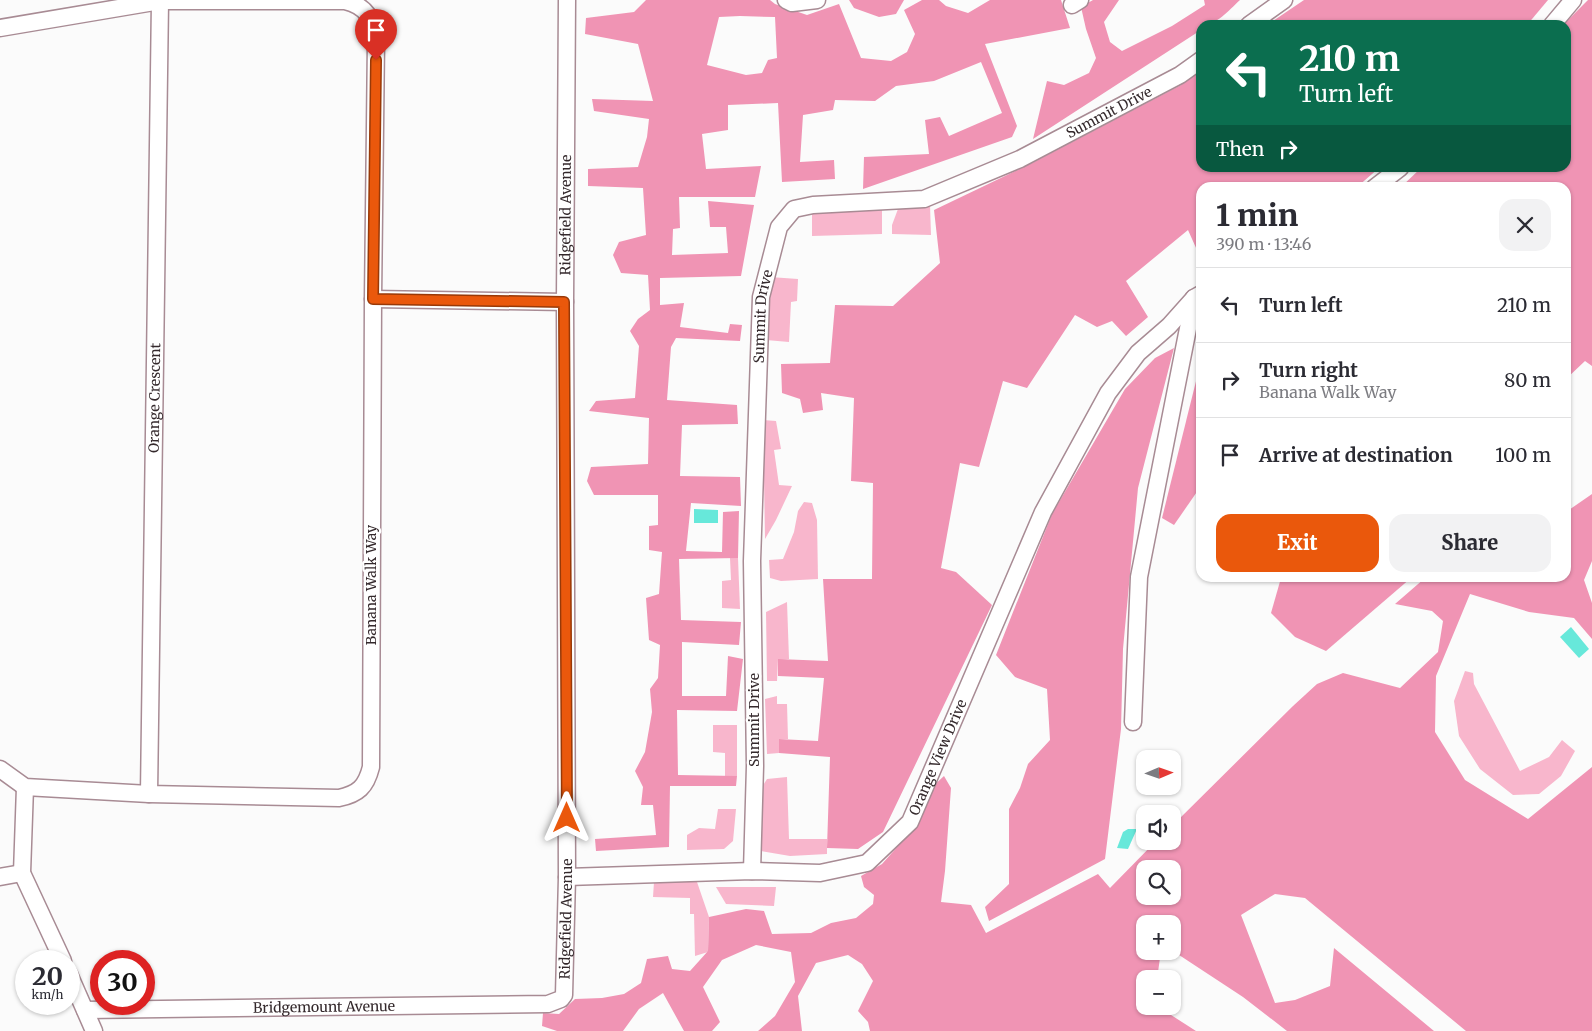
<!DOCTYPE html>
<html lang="en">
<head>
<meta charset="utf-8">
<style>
	:root { --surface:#fff; --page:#f2f2f3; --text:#2b2b33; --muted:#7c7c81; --line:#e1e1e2; --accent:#ea580c }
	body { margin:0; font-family:Merriweather,serif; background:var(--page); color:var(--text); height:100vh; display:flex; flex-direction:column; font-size:19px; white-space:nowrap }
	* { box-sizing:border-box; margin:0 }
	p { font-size:16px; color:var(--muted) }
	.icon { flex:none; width:28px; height:28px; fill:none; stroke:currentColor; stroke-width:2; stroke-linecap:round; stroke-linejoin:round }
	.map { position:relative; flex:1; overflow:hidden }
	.drawer { position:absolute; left:1196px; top:182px; width:375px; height:400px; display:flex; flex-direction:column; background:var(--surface); border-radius:15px; box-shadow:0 1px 4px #0004 }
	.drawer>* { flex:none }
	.top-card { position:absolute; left:1196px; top:20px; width:375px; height:152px; border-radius:15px; box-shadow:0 1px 4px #0004; background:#0b6e4f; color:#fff; overflow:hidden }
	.needle { width:32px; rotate:88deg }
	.controls { position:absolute; left:1136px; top:750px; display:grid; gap:10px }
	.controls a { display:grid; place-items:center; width:45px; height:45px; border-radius:10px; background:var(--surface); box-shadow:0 1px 4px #0004; font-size:25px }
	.speed { position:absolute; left:15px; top:950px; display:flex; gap:10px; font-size:25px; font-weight:700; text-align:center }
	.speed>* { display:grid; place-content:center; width:65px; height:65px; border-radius:50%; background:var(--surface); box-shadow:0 1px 4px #0004; line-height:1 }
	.speed small { font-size:12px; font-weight:400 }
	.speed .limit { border:8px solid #d22; background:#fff; color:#111 }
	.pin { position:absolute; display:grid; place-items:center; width:42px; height:42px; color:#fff; margin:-51px -21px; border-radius:50% 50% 50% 0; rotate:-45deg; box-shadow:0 0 5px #0007 }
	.pin .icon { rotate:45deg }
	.me { position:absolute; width:55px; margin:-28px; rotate:0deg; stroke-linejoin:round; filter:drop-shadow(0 0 4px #0008) }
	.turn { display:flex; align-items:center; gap:18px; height:105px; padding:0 20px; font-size:22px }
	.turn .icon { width:65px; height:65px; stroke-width:2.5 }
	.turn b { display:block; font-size:35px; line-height:42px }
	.then { display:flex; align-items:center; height:48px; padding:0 20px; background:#0003; gap:10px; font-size:19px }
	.round { display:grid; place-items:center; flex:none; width:52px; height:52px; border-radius:15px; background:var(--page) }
	.head { display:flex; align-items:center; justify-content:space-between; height:85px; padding:0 20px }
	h1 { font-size:30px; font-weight:800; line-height:38px }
	.cta { display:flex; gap:10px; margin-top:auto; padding:10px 20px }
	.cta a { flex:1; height:58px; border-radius:15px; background:var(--accent); color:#fff; font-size:20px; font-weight:800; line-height:58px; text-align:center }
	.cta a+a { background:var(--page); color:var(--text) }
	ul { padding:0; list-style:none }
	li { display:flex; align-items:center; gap:15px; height:75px; padding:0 20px; border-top:1px solid var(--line) }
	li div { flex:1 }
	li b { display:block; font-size:19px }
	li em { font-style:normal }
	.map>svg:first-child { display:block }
	.green { fill:#f8b6cc }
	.forest { fill:#f094b4; fill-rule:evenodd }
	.water { fill:#67e8da }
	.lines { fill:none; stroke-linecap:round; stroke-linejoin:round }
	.minor-casing { stroke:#a88b94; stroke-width:19 }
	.minor { stroke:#fff; stroke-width:16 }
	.route-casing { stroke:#983908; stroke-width:12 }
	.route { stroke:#ea580c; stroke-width:9 }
	.labels { text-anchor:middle; stroke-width:4.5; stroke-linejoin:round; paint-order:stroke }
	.street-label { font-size:14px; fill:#34292c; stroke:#fff }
</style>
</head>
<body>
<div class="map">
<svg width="1592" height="1031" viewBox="0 0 1592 1031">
	<rect width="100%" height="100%" fill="#fbfbfb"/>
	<g class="green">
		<polygon points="930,205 931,235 892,234 892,225 898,209 910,206"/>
		<polygon points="882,207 882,234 812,236 812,209"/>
		<polygon points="770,277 798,279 797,301 791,302 789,342 766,340"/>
		<polygon points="763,420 776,421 781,449 774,450 779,485 792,486 776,520 765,539"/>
		<polygon points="804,502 812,503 817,520 818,579 781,581 770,578 769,560 783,559 794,532 798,511"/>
		<polygon points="730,558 738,558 740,609 722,608 722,581 731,580"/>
		<polygon points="787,602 789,659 778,660 777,681 767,681 766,612"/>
		<polygon points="1465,671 1473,673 1474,684 1520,771 1549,757 1562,740 1575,751 1561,776 1539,794 1513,795 1480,769 1459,736 1454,701"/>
		<polygon points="777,696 777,704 787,704 788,739 779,739 779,753 767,754 765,699"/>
		<polygon points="713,725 737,725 737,776 725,776 725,753 713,752"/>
		<polygon points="787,777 789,839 827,839 827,854 790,856 761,851 762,787 767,779"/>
		<polygon points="718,809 736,809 733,841 724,849 687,850 687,835 699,828 715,829"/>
		<polygon points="654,882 697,882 709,917 708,952 695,956 694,914 690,914 690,898 653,897"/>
		<polygon points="716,887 776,887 774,906 726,904"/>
	</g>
	<g class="forest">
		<path d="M646,0H770L775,4L807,15L839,4L861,58L891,61L907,52L915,34L904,10L922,0H939L946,6L968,13L990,0H1061L1070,28L985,44L1017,126L1012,137L863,189L864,157L929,154L925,120L940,117L949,136L1002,113L981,62L934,81L896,86L875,101L835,100L833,110L803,115L800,162L834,160L835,179L782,182L778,103L728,105V130L702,134L706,169L761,166L755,197H679L680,228L673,229L672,255L728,253L726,227H710L708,201L754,205L741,276L660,278V305L684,303L680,327L728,333L730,324L742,325L740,341L676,338L671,347L667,400L737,405L738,424L682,425L680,476L740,477L741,506L691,503L686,551L722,552L723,512L739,511L738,558L679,559L681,620L741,622L739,645L682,642V696H726L728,656L743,659L737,711L677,710L678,775L737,776L736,786H670L669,847L596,851L595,839L656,835L653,805H641L643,787L635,771L645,752L652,712L650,689L658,678L660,645L649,640L646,598L659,594L662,552L649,550V526L658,525V495H594L587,481L591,467L648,464L649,418L589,411L596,401L635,398L639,346L630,331L638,319L650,310L648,275L621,273L613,255L619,242L646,235L643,188L588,186V169L638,167L647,137L649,119L594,111L592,99L653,101L638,44L585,34L586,18L634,12ZM740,16L775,17L777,58L768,60L762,73L746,75L707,65L719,17Z"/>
		<polygon points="849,0 904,0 896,14 879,17 854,8"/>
		<path d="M1093,0H1119L1104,22L1110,42L1122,51L1172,26L1205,5L1204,0H1240C1228,11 1217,25 1201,25V30L1033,139L1047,81L1064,85L1089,73L1096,58L1086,29L1081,7Z"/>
		<polygon points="1304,0 1548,0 1527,25 1267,25"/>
		<polygon points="1588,0 1592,0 1592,366 1585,361 1566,379 1566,188 1401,187 1421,168 1566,168 1566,25 1563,25"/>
		<polygon points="1201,71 1201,168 1379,168 1357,187 1201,188 1201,259 1188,230 1126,281 1148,317 1126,336 1112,321 1097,327 1075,315 1027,388 1003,381 979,467 960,463 941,568 956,572 992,605 883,832 858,849 827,848 830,757 779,753 779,739 818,741 824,678 778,676 778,659 828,661 823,579 872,579 873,483 851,481 854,398 821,393 823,410 803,413 800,399 782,393 781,364 830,363 835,305 893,306 940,263 934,210 1034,162 1181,85"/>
		<polygon points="1174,348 1138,488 1123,649 1121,729 1105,859 989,921 985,907 1009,884 1009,809 1020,788 1028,764 1050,740 1047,689 1015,677 996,655 1052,514 1125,389 1155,358"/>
		<polygon points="1201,361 1201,486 1174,525 1162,518"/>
		<path d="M1592,494V561L1584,580L1592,603V639L1574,618L1529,612L1470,594L1436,676L1435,732L1465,780L1528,819L1592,767V1031H1466L1305,898L1275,894L1241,915L1275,1003L1295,1000L1330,986L1334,948L1434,1031H1287L1243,997L1173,951L1172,924H1145V951H1161L1157,979H1145V1006H1157L1196,1031H870L868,1022L858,1011L873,981L862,964L848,955L816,963L798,996L802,1031H758L775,1016L795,982L791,952L756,945L722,960L703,987L720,1022L712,1031H684L663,993L639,1009L623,1031H557L542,1026L543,1013L559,1014L575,999L602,998L624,994L641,983L647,959L668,956L672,969L690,971L708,951L709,917L746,909L764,911L772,934L811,933L831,923L856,918L873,904L874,895L864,887L861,876L882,864L915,827L931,788L944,776L951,788L945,871L941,902L971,905L986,933L1098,874L1110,888L1156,841H1172L1173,825L1293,706L1317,684L1343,673L1400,688L1438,652L1443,621L1432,611L1395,604L1425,578H1566V512ZM1145,869H1172V896H1145Z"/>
		<polygon points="1281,578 1411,578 1326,651 1295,637 1271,613"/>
	</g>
	<g class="water">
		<polygon points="694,509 718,510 718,523 694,523"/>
		<polygon points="1571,627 1589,649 1579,658 1560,637"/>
		<polygon points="1128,829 1137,829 1128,849 1117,848 1123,832"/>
	</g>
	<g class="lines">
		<defs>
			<g id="minor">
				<polyline points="786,0 792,3 817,0"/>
				<polyline points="1072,5 1080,0"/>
				<polyline points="1249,25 1284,0"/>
				<polyline points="1552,25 1573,0"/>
				<path d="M0,28L160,1H345C369,7 371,19 376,40L373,299L371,767C366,787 358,794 339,798L149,794L25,787L0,769"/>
				<polyline points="1374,188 1400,168"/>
				<polyline points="373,299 565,302"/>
				<polyline points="1133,722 1139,577 1194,298"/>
				<polyline points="25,787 22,873 63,961"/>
				<path id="s1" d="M149,794L160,1"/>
				<path id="s2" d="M752,871L755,766L752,561L761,297L779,227L794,209L813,205L924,199L1020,159L1180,75L1201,60"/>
				<polyline points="0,877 22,873"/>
				<path id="s3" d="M567,877L752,871L820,873L867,863L910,822L1043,512L1108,393L1138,353L1169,326L1194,298L1201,294"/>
				<polyline points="69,974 94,1031"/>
				<path id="s4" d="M85,1010L548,1004L561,999L564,995L567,877L565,302L567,0"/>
			</g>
		</defs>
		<use href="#minor" class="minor-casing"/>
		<use href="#minor" class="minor"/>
	</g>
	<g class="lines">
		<defs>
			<polyline id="route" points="376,60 373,299 564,302 567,818"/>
		</defs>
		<use href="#route" class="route-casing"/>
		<use href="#route" class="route"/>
	</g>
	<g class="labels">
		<g class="street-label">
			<text dy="5" stroke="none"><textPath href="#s2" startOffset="1005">Summit Drive</textPath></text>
			<text dy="5" stroke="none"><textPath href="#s4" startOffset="1262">Ridgefield Avenue</textPath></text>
			<text dy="5" stroke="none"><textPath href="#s2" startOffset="555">Summit Drive</textPath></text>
			<text dy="5" stroke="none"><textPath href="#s1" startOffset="396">Orange Crescent</textPath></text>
			<text transform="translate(371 585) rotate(-90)" y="5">Banana Walk Way</text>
			<text transform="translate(754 720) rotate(-90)" y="5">Summit Drive</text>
			<text dy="5" stroke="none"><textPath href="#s3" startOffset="431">Orange View Drive</textPath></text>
			<text dy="5" stroke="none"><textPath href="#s4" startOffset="558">Ridgefield Avenue</textPath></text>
			<text dy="5" stroke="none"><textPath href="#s4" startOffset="239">Bridgemount Avenue</textPath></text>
		</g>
	</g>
</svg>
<div class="controls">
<a><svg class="needle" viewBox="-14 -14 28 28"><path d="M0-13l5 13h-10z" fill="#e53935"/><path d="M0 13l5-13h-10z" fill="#7c7c81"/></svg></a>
<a><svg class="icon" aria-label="sound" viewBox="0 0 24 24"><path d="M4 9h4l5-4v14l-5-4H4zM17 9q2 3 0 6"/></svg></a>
<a><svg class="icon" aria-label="search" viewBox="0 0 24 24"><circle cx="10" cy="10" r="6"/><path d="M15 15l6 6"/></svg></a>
<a>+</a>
<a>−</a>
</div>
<div class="speed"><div>20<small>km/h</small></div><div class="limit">30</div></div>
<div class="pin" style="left:376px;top:60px;background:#d93025"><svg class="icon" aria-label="arrive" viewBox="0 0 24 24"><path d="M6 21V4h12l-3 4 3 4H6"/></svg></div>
<svg class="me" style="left:567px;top:818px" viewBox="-20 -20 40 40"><path d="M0-17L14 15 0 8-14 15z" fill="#ea580c" stroke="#fff" stroke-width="4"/></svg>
<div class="top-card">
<div class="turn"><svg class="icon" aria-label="left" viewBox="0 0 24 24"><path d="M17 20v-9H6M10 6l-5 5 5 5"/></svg><div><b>210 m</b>Turn left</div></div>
<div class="then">Then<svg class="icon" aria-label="right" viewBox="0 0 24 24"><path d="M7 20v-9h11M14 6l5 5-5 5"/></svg></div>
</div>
<section class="drawer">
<div class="head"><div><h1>1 min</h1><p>390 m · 13:46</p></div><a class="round"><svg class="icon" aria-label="close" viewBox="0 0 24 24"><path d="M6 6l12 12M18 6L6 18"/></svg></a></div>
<ul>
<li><svg class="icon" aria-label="left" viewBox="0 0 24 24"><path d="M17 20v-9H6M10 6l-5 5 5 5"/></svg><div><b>Turn left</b></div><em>210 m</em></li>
<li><svg class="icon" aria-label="right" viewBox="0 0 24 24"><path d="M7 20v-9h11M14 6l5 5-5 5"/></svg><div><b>Turn right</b><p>Banana Walk Way</p></div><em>80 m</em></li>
<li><svg class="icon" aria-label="arrive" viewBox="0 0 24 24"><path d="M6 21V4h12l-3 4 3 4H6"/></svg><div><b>Arrive at destination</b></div><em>100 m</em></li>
</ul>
<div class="cta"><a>Exit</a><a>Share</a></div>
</section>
</div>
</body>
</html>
